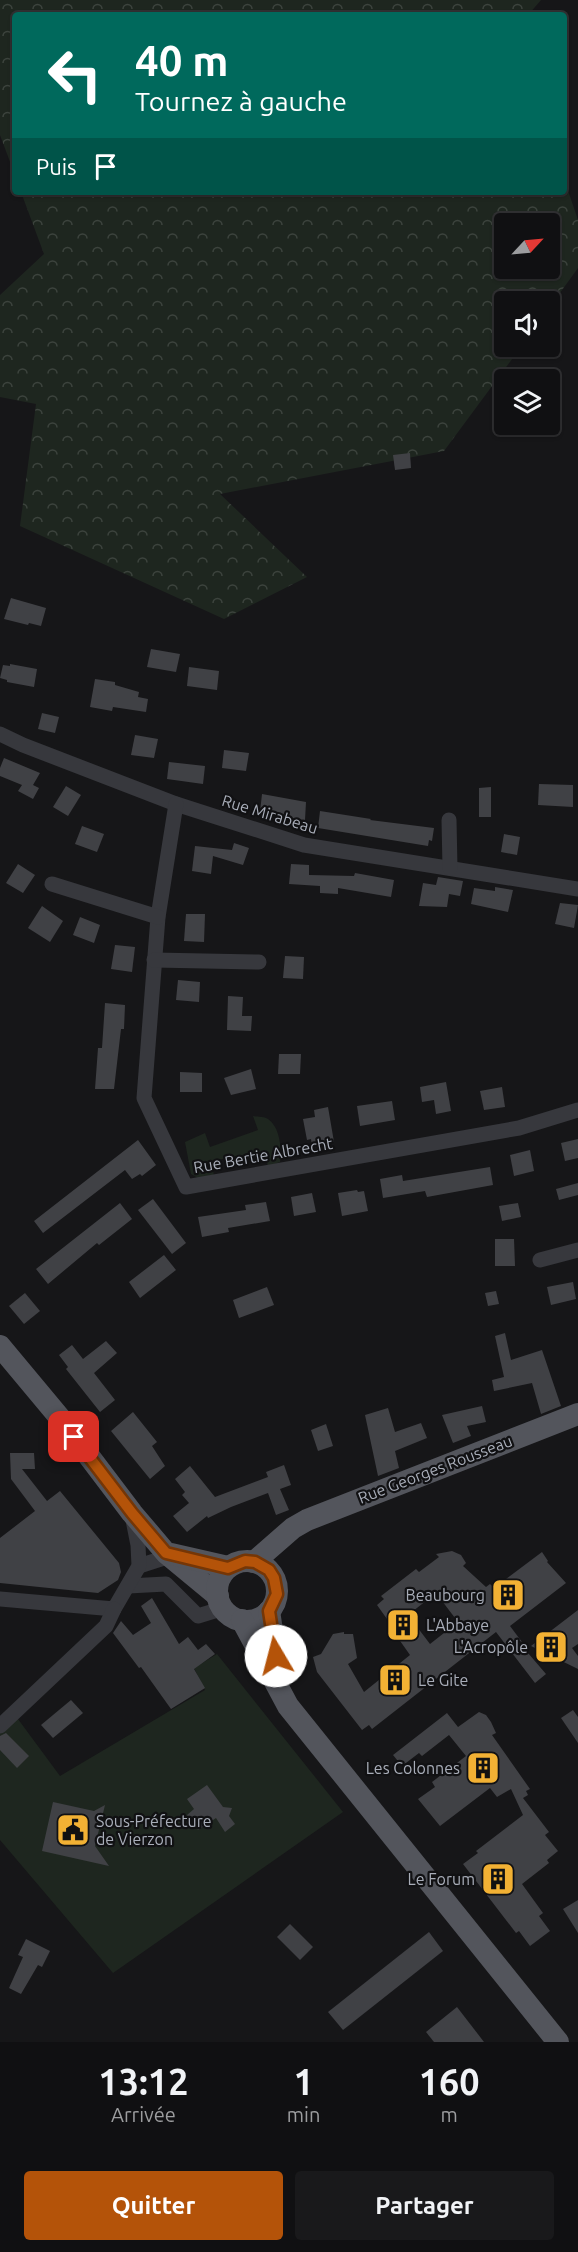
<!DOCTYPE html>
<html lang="fr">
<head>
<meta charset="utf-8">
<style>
	:root { --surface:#101012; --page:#19191b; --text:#f1f3f6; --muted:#9c9d9f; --line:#303032; --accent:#b45309 }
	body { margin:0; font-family:Ubuntu,sans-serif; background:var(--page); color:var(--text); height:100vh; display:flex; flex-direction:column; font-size:22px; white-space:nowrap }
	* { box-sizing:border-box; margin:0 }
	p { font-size:20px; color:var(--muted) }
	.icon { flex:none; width:33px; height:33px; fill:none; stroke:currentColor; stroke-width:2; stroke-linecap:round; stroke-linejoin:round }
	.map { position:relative; height:2042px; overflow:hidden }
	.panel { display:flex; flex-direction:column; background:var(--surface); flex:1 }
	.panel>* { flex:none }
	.guide { position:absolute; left:12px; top:12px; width:555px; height:183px; border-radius:6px; box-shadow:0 2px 4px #0004,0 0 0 2px var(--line); background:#00695c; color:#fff; overflow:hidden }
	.needle { width:39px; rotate:64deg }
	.controls { position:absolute; left:494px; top:213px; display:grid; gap:12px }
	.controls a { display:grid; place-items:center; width:66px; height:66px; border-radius:6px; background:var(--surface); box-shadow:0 2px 4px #0004,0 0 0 2px var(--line); font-size:30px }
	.pin { position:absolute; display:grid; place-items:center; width:51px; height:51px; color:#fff; margin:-26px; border-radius:12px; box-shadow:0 3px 9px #0006 }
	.me { position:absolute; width:66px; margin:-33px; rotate:352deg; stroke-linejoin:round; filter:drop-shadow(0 0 4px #0008) }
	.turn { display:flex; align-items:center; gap:21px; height:126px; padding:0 24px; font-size:27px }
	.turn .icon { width:78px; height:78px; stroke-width:2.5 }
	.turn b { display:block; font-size:42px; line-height:51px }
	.then { display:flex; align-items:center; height:57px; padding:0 24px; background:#0003; gap:12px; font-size:22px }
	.eta { display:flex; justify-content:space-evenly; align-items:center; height:102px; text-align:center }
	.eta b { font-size:36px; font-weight:700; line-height:42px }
	.button { display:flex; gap:12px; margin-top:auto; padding:12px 24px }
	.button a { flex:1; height:69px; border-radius:6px; background:var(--accent); color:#fff; font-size:24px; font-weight:700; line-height:69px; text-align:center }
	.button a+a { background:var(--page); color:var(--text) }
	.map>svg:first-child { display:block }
	.grass { fill:#1e261f }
	.forest { fill:url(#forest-crowns); fill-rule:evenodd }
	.building { fill:#404145; fill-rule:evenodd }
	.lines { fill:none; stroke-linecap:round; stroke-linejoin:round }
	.minor { stroke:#37383d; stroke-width:15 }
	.primary { stroke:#53555c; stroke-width:22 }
	.route-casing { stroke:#753606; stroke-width:15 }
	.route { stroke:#b45309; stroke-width:10 }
	.labels { text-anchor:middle; stroke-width:4.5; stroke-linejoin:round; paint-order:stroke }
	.street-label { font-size:16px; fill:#a8adb8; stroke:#111113 }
	.poi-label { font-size:16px; fill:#a8adb8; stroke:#111113; text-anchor:end }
</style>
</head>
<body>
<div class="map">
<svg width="578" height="2042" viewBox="0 0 578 2042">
	<defs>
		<pattern id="forest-crowns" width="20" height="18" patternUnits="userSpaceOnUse" patternTransform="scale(1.5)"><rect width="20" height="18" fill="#1e261f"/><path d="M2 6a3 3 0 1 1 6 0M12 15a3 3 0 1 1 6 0" fill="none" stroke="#3c433d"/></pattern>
	</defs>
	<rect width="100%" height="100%" fill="#161618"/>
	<g class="grass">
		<path d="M253,1116C258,1117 264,1116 268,1119C280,1127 282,1149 280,1162L268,1167L265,1151L212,1161L214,1177L198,1178L191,1174L185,1142L205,1133L210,1147L258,1130Z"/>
		<polygon points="217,1654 343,1812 113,1973 0,1840 0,1730 15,1715 60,1776 205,1690 194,1668"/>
	</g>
	<g class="forest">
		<polygon points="0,0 541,0 528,15 15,15 15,175 0,135"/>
		<path d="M564,179L578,220V268L549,308V302H504V346L521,347L444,451L220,494L307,577L224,619L20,526L36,404L0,397V295L44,254L21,192H564ZM504,224H549V268H504Z"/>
	</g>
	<g class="building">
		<polygon points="410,453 411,468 395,470 393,455"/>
		<polygon points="11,598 46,608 41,626 29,623 28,625 4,619"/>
		<polygon points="151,649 180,654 176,672 147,667"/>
		<polygon points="10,664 37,669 34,687 7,682 7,680 0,678 3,665 10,666"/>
		<polygon points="189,667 219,671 217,690 187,686"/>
		<polygon points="95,679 115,682 115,685 139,692 138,697 148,699 146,712 113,707 112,711 90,707"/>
		<polygon points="42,713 59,717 55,733 38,729"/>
		<polygon points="135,735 158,739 154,758 131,755"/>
		<polygon points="224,750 249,753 246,771 222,768"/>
		<polygon points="4,758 40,773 33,785 39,788 33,799 18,791 22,785 0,776 0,768"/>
		<polygon points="169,762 205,766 203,784 167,779"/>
		<polygon points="539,784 573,785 573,807 538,805"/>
		<polygon points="66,786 81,795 68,816 53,807"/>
		<polygon points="491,787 491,817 479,817 479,788"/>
		<polygon points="262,794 306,802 305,820 289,818 290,815 260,812"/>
		<polygon points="320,811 371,819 370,820 434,828 432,841 429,840 428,846 318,828"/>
		<polygon points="82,826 104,834 97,852 75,844"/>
		<polygon points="504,834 520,837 517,855 501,852"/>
		<polygon points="234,843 249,848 243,865 213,856 211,874 192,871 195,846 232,850"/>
		<polygon points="18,864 35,875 23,893 6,883"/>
		<polygon points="291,864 309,865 309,875 354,876 355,873 394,880 391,897 338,888 338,894 320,893 320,886 289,884"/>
		<polygon points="438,877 463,881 460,896 449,894 447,907 419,906 423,883 436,885"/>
		<polygon points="495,887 513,890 508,912 471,904 474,888 495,891"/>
		<polygon points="560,903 578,905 574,928 555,924"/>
		<polygon points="42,906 63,921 50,942 28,928"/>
		<polygon points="186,914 205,914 204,942 184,941"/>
		<polygon points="80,917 100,925 94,943 73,935"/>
		<polygon points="115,945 135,947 132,972 111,969"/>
		<polygon points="285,956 304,957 303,979 283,978"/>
		<polygon points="178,980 200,982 199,1002 176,1000"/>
		<polygon points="228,996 243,997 242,1016 252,1016 251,1031 227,1030"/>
		<polygon points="105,1003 125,1005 124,1029 121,1029 114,1089 95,1089 98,1048 102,1048"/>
		<polygon points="279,1054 301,1054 300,1074 278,1074"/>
		<polygon points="251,1069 256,1089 231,1095 224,1078"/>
		<polygon points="180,1072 202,1073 202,1092 180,1092"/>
		<polygon points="446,1082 451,1111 436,1114 434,1100 422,1102 420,1087"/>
		<polygon points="502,1087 505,1107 484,1110 480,1091"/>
		<polygon points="392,1101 395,1120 360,1126 357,1106"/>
		<polygon points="328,1107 334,1142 312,1146 311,1139 307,1140 303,1119 315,1117 314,1110"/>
		<polygon points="578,1139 578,1158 565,1161 561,1143"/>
		<polygon points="138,1140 156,1165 142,1176 140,1174 132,1179 125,1170 43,1233 34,1221"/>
		<polygon points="530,1150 534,1171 514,1176 510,1155"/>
		<polygon points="490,1167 493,1185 427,1197 425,1191 383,1198 380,1179 402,1175 403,1181"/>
		<polygon points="578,1183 578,1195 559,1200 556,1189"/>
		<polygon points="357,1190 358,1192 364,1191 368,1211 342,1216 338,1193"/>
		<polygon points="312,1193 316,1212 294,1216 291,1197"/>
		<polygon points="153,1199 186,1243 172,1254 138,1210"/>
		<polygon points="266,1202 270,1221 228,1228 229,1232 202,1237 198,1217 246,1210 245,1205"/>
		<polygon points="120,1203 132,1219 99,1245 97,1243 48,1284 36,1269"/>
		<polygon points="518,1203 521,1217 502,1221 499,1206"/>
		<polygon points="495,1239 514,1239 515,1266 495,1266"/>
		<polygon points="164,1255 176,1270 140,1298 129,1282"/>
		<polygon points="573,1282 576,1299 551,1305 547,1287"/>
		<polygon points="267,1287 274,1305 239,1318 233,1300"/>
		<polygon points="496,1291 499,1304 488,1306 485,1293"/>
		<polygon points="25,1293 40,1311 24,1324 9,1306"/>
		<polygon points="505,1333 511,1360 542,1350 561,1406 541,1414 532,1383 494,1391 492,1380 504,1377 495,1336"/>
		<polygon points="106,1341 117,1353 94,1373 115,1400 100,1412 66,1369 68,1367 59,1355 72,1345 83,1359"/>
		<polygon points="482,1406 486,1422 467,1426 471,1436 453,1443 442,1415"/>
		<polygon points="388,1408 395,1432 421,1423 427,1438 395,1451 399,1468 378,1476 365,1415"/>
		<polygon points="133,1412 157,1442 152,1446 165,1466 150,1479 111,1431"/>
		<polygon points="326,1424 333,1446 318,1451 311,1430"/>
		<polygon points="10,1453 34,1453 35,1469 22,1469 47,1501 60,1491 119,1563 121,1572 118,1580 98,1593 0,1583 0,1538 35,1511 11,1479"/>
		<polygon points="284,1465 291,1485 280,1489 289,1510 276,1515 268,1493 231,1507 208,1518 207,1516 187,1532 173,1516 189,1503 182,1495 185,1492 175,1479 190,1466 215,1497 268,1477 266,1472"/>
		<path d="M452,1551L461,1555L466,1563L463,1566L486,1587L490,1584L494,1588L542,1552L548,1561L547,1562L566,1583L510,1626L522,1642L516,1639L546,1674L535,1683L496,1632L372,1729L369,1725L362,1730L317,1672L313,1657L321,1654L333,1634L344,1632V1634H353L357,1658L348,1664L364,1692L410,1655L398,1638L397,1633L377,1605L384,1599L381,1596L416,1569L419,1572L439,1557L436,1554ZM436,1593L458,1622L430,1644L408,1615Z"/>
		<polygon points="152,1598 179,1644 188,1637 198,1650 206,1644 215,1654 194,1669 205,1688 171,1709 141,1667 139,1668 113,1633 121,1621 133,1635 151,1623 141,1606"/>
		<polygon points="578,1610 578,1644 572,1648 578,1656 578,1669 531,1646"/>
		<polygon points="71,1700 83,1713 53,1738 41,1725"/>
		<polygon points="573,1710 578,1717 578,1743 561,1718"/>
		<polygon points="479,1712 486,1715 491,1722 496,1733 492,1735 530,1789 526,1791 528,1795 523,1798 549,1832 545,1835 558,1851 547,1860 549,1863 522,1884 543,1913 539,1916 550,1931 530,1946 519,1931 516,1933 463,1864 478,1853 476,1851 523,1815 511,1789 497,1797 490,1788 440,1826 418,1799 435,1787 432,1782 466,1756 449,1735 422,1756 419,1753 402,1766 393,1755 447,1713 458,1727"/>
		<polygon points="6,1733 29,1756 17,1768 0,1750 0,1736"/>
		<polygon points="207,1785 223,1807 232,1808 229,1816 235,1824 225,1832 216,1818 198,1830 187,1815 194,1809 187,1799"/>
		<polygon points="53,1802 94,1811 105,1805 95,1846 109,1866 42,1851"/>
		<polygon points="578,1900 578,1933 563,1909"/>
		<polygon points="290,1924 313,1947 300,1960 277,1937"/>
		<polygon points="429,1932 443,1951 343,2030 328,2012"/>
		<polygon points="26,1939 50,1951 42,1967 38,1965 21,1994 9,1988 23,1957 18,1955"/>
		<polygon points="457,2007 484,2042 434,2042 426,2032"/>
	</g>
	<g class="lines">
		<g class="minor">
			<polyline points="0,734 23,745 176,804 304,845 578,889"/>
			<polyline points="176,804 158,917 144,1098 186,1187 519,1128 578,1110"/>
			<polyline points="449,820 450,868"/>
			<polyline points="52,884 158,917"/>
			<polyline points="154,960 259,962"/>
			<polyline points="540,1260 578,1250"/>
			<polyline points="139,1566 170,1556"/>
			<polyline points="128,1586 166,1584 198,1616 224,1608"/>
			<polyline points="0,1599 114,1609 139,1566 138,1545 132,1515"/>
			<polyline points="0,1726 106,1626 114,1609"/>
		</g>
		<g class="primary">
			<polyline points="0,1346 60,1418 132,1513 166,1553 218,1596"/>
			<polyline points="171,1554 228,1567"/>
			<circle cx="247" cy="1591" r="30"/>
			<polyline points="254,1562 293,1528 307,1520 578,1414"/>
			<polyline points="269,1611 279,1676"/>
			<polyline points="242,1620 288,1706 558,2042"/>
		</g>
	</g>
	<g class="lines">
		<defs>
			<polyline id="route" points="74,1437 132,1513 166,1553 228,1568 245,1561 255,1562 269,1570 274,1578 277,1594 269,1611 276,1656"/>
		</defs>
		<use href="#route" class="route-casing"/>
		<use href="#route" class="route"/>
	</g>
	<defs>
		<symbol id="building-square" viewBox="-11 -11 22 22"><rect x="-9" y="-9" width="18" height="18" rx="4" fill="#f2b134" stroke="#111113"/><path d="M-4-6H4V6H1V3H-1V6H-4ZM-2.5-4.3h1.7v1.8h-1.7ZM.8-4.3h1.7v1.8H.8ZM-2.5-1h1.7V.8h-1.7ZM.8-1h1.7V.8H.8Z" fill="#111"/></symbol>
		<symbol id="civic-square" viewBox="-11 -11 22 22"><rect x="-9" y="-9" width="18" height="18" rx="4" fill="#f2b134" stroke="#111113"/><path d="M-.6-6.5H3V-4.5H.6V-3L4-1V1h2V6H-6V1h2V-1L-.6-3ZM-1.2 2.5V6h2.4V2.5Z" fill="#111"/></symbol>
	</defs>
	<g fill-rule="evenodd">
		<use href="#building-square" x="489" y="1576" width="38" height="38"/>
		<use href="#building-square" x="384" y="1606" width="38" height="38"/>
		<use href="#building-square" x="532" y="1628" width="38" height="38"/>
		<use href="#building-square" x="376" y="1661" width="38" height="38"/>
		<use href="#building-square" x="464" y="1749" width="38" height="38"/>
		<use href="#civic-square" x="54" y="1811" width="38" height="38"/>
		<use href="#building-square" x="479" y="1860" width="38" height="38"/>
	</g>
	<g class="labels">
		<g class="street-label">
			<text transform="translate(270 814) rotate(17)" y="6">Rue Mirabeau</text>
			<text transform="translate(263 1155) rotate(-10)" y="6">Rue Bertie Albrecht</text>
			<text transform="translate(435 1469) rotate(-21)" y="6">Rue Georges Rousseau</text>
		</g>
		<g class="poi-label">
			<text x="485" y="1601">Beaubourg</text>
			<text x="426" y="1631" text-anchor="start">L'Abbaye</text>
			<text x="528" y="1653">L'Acropôle</text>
			<text x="418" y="1686" text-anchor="start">Le Gite</text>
			<text x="460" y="1774">Les Colonnes</text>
			<text x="96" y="1827" text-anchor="start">Sous-Préfecture<tspan x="96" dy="18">de Vierzon</tspan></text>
			<text x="475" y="1885">Le Forum</text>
		</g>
	</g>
</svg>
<div class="controls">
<a><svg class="needle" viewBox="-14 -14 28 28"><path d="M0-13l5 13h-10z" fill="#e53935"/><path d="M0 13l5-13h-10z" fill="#9c9d9f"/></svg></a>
<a><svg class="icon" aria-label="sound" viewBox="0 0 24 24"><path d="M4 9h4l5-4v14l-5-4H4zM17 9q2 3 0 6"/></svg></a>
<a><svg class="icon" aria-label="layers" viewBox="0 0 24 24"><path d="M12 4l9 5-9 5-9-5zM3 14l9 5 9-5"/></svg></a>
</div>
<div class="pin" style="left:74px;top:1437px;background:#d93025"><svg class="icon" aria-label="arrive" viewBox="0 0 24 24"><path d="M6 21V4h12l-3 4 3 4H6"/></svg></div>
<svg class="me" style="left:276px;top:1656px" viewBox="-20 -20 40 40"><circle r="19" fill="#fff"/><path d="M0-13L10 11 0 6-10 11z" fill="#b45309"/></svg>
<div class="guide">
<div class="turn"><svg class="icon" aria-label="left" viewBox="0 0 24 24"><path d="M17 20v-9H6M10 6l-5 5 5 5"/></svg><div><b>40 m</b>Tournez à gauche</div></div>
<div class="then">Puis<svg class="icon" aria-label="arrive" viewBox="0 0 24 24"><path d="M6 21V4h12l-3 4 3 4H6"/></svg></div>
</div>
</div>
<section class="panel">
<div class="eta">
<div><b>13:12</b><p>Arrivée</p></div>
<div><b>1</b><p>min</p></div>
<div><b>160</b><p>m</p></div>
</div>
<div class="button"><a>Quitter</a><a>Partager</a></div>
</section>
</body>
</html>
